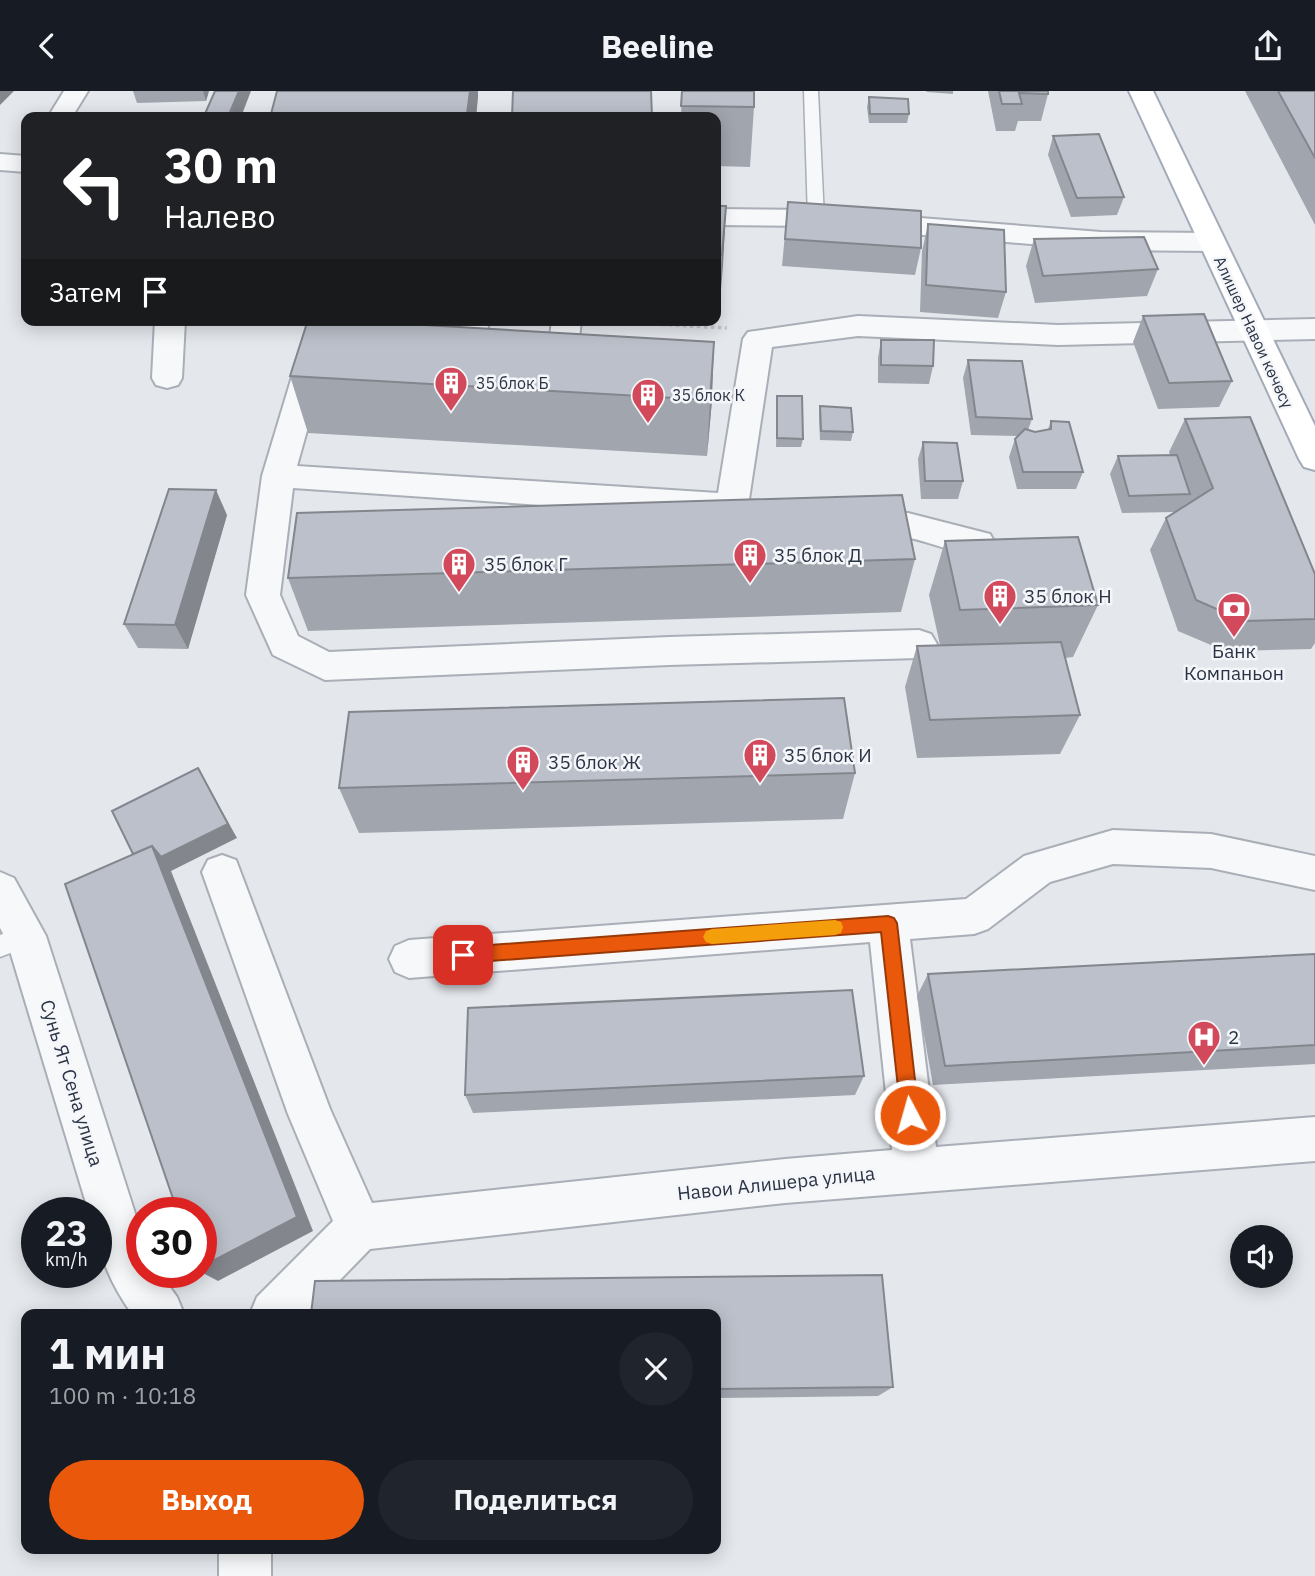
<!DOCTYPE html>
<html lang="ru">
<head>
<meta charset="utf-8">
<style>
	:root { --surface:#171b24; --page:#20242c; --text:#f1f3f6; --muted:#9ea1a6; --accent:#ea580c }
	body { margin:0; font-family:"IBM Plex Sans",sans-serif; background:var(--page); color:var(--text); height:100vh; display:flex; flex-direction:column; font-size:26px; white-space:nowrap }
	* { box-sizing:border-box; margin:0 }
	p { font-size:23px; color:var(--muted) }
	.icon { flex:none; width:38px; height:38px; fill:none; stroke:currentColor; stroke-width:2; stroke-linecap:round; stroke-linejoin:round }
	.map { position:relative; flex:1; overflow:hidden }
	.panel { position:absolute; left:21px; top:1218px; width:700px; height:245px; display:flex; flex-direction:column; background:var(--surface); border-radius:14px; box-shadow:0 4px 18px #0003 }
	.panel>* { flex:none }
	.banner { position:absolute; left:21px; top:21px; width:700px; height:214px; border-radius:14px; box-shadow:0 4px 18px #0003; background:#202124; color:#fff; overflow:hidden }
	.fabs { position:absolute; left:1230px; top:1134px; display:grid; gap:14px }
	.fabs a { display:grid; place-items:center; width:63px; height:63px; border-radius:50%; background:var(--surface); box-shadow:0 4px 18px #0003; font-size:35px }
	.speed { position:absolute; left:21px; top:1106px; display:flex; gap:14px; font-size:35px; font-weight:700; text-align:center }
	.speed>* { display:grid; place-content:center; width:91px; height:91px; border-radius:50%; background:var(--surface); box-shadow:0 4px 18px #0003; line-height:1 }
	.speed small { font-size:18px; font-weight:400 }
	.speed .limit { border:10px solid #d22; background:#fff; color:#111 }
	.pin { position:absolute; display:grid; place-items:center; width:60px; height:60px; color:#fff; margin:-30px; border-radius:14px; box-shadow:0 4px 10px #0006 }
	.me { position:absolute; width:77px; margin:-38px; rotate:354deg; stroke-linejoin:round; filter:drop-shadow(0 0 5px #0008) }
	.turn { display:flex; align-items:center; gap:24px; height:147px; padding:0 28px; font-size:32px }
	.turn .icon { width:91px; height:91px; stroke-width:2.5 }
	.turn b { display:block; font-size:49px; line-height:60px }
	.then { display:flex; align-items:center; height:66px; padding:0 28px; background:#0003; gap:14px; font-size:26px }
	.round { display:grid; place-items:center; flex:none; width:74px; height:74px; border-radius:37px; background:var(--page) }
	.headline { display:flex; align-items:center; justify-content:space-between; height:119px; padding:0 28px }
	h1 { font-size:42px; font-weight:800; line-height:52px }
	.action { display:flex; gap:14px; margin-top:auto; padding:14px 28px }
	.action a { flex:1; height:80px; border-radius:42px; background:var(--accent); color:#fff; font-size:28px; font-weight:800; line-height:80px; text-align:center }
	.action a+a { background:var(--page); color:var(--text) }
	header { display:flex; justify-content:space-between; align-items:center; height:91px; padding:0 28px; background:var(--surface); font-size:32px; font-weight:800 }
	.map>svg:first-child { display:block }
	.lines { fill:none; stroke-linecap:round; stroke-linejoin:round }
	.lane-casing { stroke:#a9aeb7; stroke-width:3 }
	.street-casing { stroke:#a9aeb7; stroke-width:4 }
	.primary-casing { stroke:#a3abb8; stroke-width:4 }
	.path { stroke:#c2c5cb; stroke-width:3.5; stroke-dasharray:3.5 3.5; stroke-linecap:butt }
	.lane { fill:#f7f8fa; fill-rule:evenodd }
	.street { fill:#f7f8fa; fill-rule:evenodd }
	.primary { fill:#fff; fill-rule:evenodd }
	.wall { fill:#a1a5ae }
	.shaded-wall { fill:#83868d }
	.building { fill:#bbc0ca; stroke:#83868d; stroke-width:2 }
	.route { fill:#ea580c; stroke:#983908; stroke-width:2 }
	.slow { fill:#f59e0b }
	.labels { text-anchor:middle; stroke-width:5; stroke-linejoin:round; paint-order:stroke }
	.far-street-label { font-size:16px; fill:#2b3445; stroke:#f4f6f9 }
	.far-poi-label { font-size:16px; fill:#2b3445; stroke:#f4f6f9; text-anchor:start }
	.poi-label { font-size:19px; fill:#2b3445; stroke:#f4f6f9; text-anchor:start }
	.street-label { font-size:19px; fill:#2b3445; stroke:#f4f6f9 }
</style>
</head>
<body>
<header><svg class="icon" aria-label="back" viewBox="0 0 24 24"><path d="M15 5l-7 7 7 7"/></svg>Beeline<svg class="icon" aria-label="share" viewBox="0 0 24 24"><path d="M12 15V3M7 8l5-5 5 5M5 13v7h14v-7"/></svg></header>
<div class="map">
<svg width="1315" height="1485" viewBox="0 0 1315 1485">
	<rect width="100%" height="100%" fill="#e4e7ec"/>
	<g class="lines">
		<defs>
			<g id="lane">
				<polygon points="804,0 818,0 824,127 816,132 808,127"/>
				<polygon points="26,834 34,837 38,845 34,853 0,866 0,844"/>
			</g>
			<g id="street">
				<polygon points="64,0 88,0 72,26 48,26"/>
				<polygon points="0,63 26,65 26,81 0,79"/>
				<polygon points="716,118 816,119 1101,141 1211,142 1221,145 1225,151 1221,157 1211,160 1101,159 816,135 716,134"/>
				<polygon points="858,225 1058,234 1315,228 1315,248 1058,254 858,245 772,256 748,415 743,423 732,427 293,397 280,504 298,545 329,561 669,546 919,539 931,543 937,553 931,563 919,567 669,574 325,589 273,564 246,504 262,385 309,229 338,229 297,375 718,402 743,248 748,241"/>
				<polygon points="155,229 185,229 182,287 178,294 167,297 156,294 152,287"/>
				<polygon points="460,229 489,229 480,281 476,288 465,291 454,288 450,281"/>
				<polygon points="552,229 581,229 575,288 571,295 560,298 549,295 545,288"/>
				<path d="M856,418L908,422L990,443L995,452L990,461C965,468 935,452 910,447C888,442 866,445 844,439L840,430L844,421Z"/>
				<polygon points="1113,739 1211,743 1315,765 1315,799 1211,777 1113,773 1050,791 988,838 974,843 910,848 936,1056 1315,1026 1315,1070 785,1112 370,1158 307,1223 250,1223 257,1206 333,1130 288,1023 202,781 208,769 222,764 236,769 330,1018 372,1112 785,1068 892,1059 870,851 409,887 395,881 389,868 395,855 409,849 966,808 1024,765"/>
				<path d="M0,781L14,787L46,845L142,1144V1181H159L177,1206L184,1223H132C110,1192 96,1161 96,1122H89L7,850L0,837Z"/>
				<rect x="219" y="1458" width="52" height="27"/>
			</g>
			<polygon id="primary" points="1129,0 1153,0 1315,335 1315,379 1304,376 1299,368"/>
		</defs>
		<use href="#lane" class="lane-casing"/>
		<use href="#street" class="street-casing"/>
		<use href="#primary" class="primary-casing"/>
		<polyline class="path" points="599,230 727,237"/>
		<use href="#lane" class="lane"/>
		<use href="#street" class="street"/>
		<use href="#primary" class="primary"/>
	</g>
	<g class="wall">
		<polygon points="133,0 209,0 206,10 137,12"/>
		<polygon points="277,0 478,0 478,5 476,26 272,26 271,23"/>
		<polygon points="682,0 754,16 750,76 716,75 716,26 681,26"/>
		<polygon points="926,0 953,0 953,3 927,1"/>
		<polygon points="988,0 1048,0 1048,3 1041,30 1018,30 1015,40 996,40"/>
		<polygon points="1245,0 1315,0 1315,134"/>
		<polygon points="869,6 909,23 907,32 869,32 867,16"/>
		<polygon points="1053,45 1124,106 1117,124 1071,126 1048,64"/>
		<polygon points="788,111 921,157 915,184 782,175"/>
		<polygon points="716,115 726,115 719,223 716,223"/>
		<polygon points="928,133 1006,201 998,227 920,221 922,160"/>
		<polygon points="1034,148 1158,178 1147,205 1035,212 1026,175"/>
		<polygon points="1143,225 1232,290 1219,316 1158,318 1133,251"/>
		<polygon points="308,229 419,229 419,233 712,309 707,365 308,342 290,285"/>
		<polygon points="881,249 933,275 929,293 878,292 878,267"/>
		<polygon points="968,269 1032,328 1028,339 1035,341 1048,338 1051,330 1083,381 1076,398 1017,398 1009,366 1015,348 1018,345 971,344 963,287"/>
		<polygon points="777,305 803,348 801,356 776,356"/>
		<polygon points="820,315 853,341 851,350 820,349 819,325"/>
		<polygon points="1185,328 1315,483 1315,552 1311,558 1225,560 1178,540 1150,459 1166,427 1175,421 1122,422 1110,383 1118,365 1170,364 1169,361"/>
		<polygon points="923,351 963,390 958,408 921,408 918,368"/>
		<polygon points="227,424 188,558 138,557 124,533"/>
		<polygon points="945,450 1098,514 1073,566 1065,567 1080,624 1060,663 917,667 905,596 917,555 940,554 929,504"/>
		<polygon points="915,468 901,521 308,540 288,487"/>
		<polygon points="855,682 843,728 359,742 339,697"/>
		<polygon points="1315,863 1315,973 933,994 917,905 928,883"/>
		<polygon points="864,985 855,1004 473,1022 465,1004"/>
		<polygon points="716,1223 893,1296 878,1305 716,1307"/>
	</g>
	<g class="shaded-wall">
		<polygon points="0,0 14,0 0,14"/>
		<polygon points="203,0 209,0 206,10"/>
		<polygon points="239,0 251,0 241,26 229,26"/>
		<polygon points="470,0 478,0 478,5 476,26 467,26"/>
		<polygon points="726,115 723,174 719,223 722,164"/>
		<polygon points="392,229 419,229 404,290 391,232"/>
		<polygon points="714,251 712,309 707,365 710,309"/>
		<polygon points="216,399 227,424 188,558 175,534"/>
		<polygon points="198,677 237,747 171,780 313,1140 218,1190 201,1181 152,755"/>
	</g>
	<g class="building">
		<polygon points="215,0 239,0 228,26 204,25"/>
		<polygon points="277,0 470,0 467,23 271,23"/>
		<polygon points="513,0 651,0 652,26 512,26"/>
		<polygon points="682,0 754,0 754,16 681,15"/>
		<polygon points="999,0 1048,0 1048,3 1019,2 1022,13 1002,13"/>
		<polygon points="1278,0 1315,0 1315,67"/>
		<polygon points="869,6 908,8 909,23 870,23"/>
		<polygon points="1099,43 1124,106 1077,107 1053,45"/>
		<polygon points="788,111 921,120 921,157 785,148"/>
		<polygon points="716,115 726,115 722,164 716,164"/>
		<polygon points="928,133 1004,139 1006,201 926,194"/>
		<polygon points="1144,146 1158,178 1043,185 1034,148"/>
		<polygon points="1204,223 1232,290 1169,292 1143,225"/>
		<polygon points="308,229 392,229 391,232 714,251 710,309 290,285"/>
		<polygon points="881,249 934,249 933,275 881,274"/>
		<polygon points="968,269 1022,270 1032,328 976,326"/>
		<polygon points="777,305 802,305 803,348 777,347"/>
		<polygon points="820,315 851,317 853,341 821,340"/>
		<polygon points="1250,326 1315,483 1315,528 1244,530 1196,509 1166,427 1213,397 1185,328"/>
		<polygon points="1051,330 1069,331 1083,381 1023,381 1015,348 1025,338 1035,341 1051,338"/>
		<polygon points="923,351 957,352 963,390 925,390"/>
		<polygon points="1177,364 1190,403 1129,405 1118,365"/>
		<polygon points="169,398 216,399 175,534 124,533"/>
		<polygon points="902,404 915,468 288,487 297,422"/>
		<polygon points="1078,446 1098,514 960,519 945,450"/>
		<polygon points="1061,551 1080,624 930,629 917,555"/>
		<polygon points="844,607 855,682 339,697 349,621"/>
		<polygon points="198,677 228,733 161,766 152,755 133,763 112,720"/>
		<polygon points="152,755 297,1126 201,1176 201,1122 178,1122 65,793"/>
		<polygon points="1315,863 1315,954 945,975 928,883"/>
		<polygon points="852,899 864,985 465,1004 468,917"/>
		<polygon points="882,1184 893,1296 716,1298 716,1223 311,1223 315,1190"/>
	</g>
	<polygon class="route" points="888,825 894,827 897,832 919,1024 916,1030 910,1033 903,1030 901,1024 881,841 463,872 457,869 454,864 457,859 463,856"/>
	<polygon class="slow" points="835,829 841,831 843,836 841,842 835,844 712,853 706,851 703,846 706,840 712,838"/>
	<defs>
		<symbol id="building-pin" viewBox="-11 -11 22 30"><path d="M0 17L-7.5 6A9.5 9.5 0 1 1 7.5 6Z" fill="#d1495b" stroke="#f4f6f9"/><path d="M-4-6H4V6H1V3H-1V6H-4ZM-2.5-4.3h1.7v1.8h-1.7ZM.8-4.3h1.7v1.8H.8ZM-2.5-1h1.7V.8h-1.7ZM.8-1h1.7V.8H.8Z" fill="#fff"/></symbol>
		<symbol id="bank-pin" viewBox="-11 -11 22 30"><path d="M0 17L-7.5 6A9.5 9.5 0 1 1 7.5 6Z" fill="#d1495b" stroke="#f4f6f9"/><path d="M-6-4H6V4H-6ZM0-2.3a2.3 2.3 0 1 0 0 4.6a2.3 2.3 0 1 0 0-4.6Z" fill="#fff"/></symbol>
		<symbol id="hospital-pin" viewBox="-11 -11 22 30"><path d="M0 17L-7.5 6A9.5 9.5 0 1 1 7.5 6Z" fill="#d1495b" stroke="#f4f6f9"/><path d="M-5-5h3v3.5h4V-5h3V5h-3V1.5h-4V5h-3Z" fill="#fff"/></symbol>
	</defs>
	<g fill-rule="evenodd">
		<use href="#building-pin" x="432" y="273" width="38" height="52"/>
		<use href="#building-pin" x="629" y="285" width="38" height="52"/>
		<use href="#building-pin" x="731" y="445" width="38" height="52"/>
		<use href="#building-pin" x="440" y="454" width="38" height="52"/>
		<use href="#building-pin" x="981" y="486" width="38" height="52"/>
		<use href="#bank-pin" x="1215" y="499" width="38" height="52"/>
		<use href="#building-pin" x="741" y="645" width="38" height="52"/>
		<use href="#building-pin" x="504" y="652" width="38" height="52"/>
		<use href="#hospital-pin" x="1185" y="927" width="38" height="52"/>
	</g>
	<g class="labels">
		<g class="far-street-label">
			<text transform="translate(1254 241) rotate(65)" y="6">Алишер Навои көчөсү</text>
		</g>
		<g class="far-poi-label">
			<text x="476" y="298">35 блок Б</text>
			<text x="672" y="310">35 блок К</text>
		</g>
		<g class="poi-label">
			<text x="774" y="471">35 блок Д</text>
			<text x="484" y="480">35 блок Г</text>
			<text x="1024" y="512">35 блок Н</text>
			<text x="1234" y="567" text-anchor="middle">Банк<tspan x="1234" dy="22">Компаньон</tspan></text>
			<text x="784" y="671">35 блок И</text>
			<text x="548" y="678">35 блок Ж</text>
			<text x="1228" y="953">2</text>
		</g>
		<g class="street-label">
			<text transform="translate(72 992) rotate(73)" y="7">Сунь Ят Сена улица</text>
			<text transform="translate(776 1092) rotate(-6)" y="7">Навои Алишера улица</text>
		</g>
	</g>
</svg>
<div class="fabs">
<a><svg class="icon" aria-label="sound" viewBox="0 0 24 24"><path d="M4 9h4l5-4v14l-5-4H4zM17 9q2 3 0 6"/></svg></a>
</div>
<div class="speed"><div>23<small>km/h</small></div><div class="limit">30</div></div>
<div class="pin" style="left:463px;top:864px;background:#d93025"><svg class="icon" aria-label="arrive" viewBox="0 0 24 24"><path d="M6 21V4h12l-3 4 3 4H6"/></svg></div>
<svg class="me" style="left:910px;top:1024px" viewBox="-20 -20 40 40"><circle r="17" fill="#ea580c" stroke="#fff" stroke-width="3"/><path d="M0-11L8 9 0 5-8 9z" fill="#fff"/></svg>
<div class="banner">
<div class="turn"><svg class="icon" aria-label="left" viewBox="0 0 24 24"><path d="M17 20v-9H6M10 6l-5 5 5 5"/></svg><div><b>30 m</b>Налево</div></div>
<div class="then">Затем<svg class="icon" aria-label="arrive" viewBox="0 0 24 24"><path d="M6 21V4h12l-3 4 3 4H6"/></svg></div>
</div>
<section class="panel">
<div class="headline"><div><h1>1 мин</h1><p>100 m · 10:18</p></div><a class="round"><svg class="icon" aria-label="close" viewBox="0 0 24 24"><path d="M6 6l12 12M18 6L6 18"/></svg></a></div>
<div class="action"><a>Выход</a><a>Поделиться</a></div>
</section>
</div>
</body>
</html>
